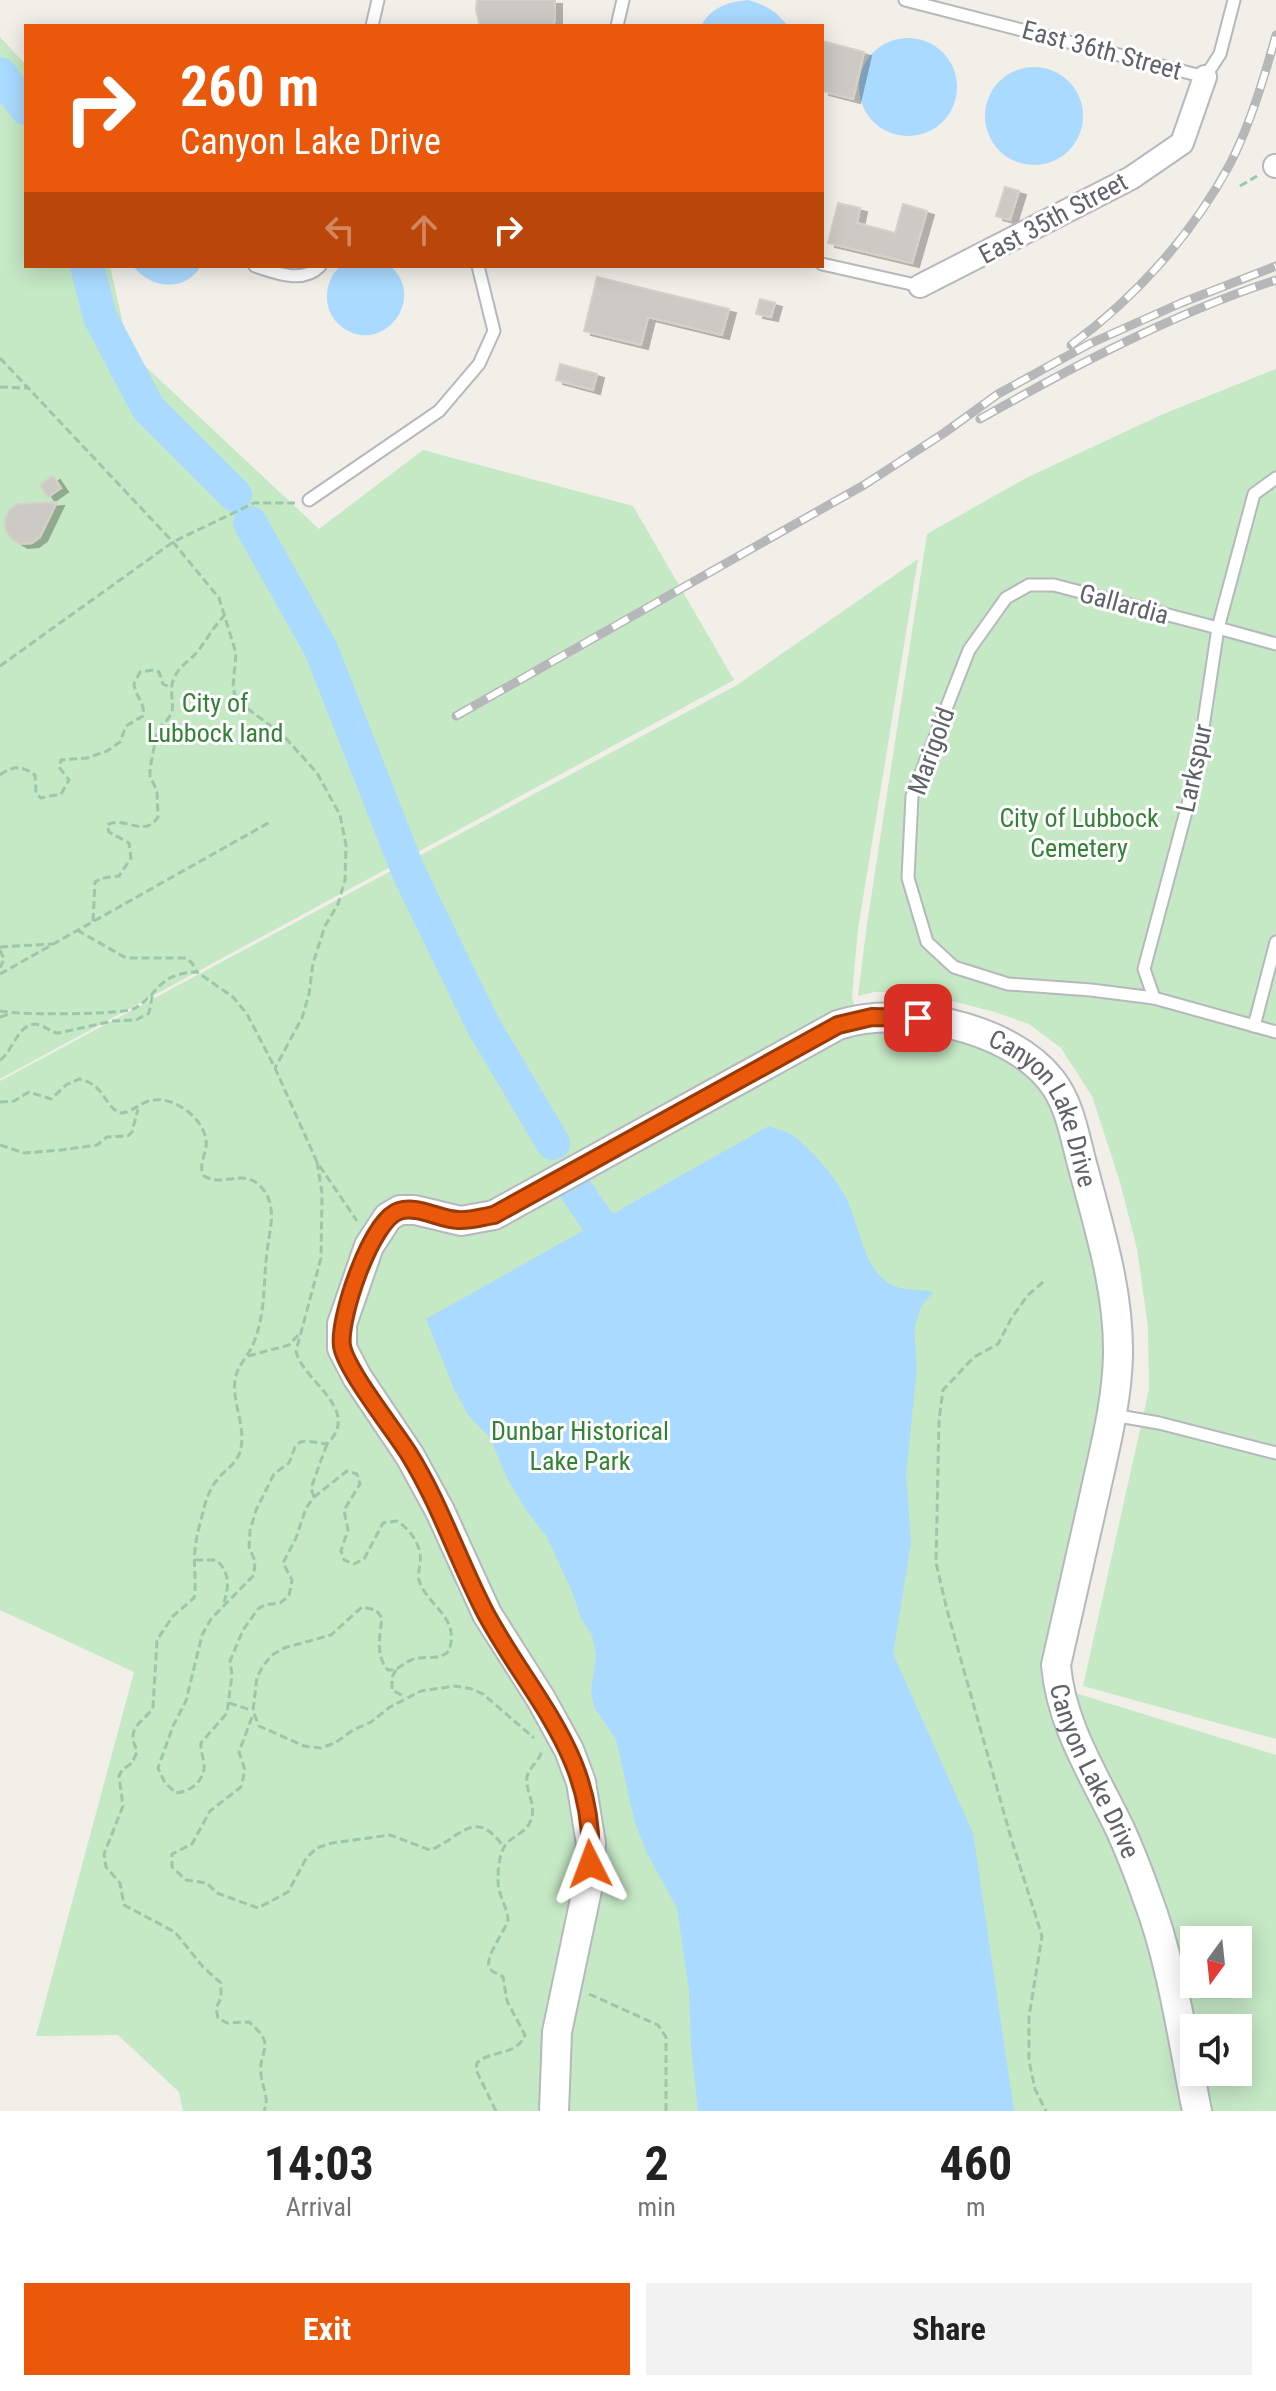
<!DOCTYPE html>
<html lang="en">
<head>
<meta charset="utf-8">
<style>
	:root { --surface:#fff; --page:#f2f2f2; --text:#222; --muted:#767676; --accent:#ea580c }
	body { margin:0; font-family:"Roboto Condensed",sans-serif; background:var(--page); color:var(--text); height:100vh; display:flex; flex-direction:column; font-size:30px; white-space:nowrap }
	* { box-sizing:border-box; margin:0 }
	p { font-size:26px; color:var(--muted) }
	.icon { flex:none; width:44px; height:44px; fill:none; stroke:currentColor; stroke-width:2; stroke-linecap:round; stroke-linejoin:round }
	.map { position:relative; height:2111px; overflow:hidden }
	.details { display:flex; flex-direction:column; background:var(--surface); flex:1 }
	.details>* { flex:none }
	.guide { position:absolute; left:24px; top:24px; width:800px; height:244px; border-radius:0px; box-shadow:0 4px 20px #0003; background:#ea580c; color:#fff; overflow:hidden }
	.needle { width:52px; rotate:195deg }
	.tools { position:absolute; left:1180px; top:1926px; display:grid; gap:16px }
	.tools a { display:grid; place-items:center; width:72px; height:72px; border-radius:0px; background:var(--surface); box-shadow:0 4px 20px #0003; font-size:40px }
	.pin { position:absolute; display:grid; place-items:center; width:68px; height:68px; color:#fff; margin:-34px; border-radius:16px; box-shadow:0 4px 12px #0006 }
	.me { position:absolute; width:88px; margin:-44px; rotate:357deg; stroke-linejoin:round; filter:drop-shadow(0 0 6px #0008) }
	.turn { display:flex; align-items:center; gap:28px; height:168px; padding:0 24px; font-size:36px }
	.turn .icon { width:104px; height:104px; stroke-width:2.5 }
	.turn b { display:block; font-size:56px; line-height:68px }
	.lanes { display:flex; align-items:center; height:76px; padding:0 24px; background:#0003; justify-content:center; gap:40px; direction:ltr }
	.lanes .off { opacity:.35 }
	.eta { display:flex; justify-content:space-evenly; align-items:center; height:136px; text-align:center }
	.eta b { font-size:48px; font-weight:700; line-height:56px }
	.cta { display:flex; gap:16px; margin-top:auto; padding:16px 24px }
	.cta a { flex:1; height:92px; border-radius:0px; background:var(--accent); color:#fff; font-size:32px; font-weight:700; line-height:92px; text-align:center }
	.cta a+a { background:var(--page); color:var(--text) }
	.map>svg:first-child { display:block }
	.green { fill:#c5e8c5; fill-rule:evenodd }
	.water { fill:#aadaff }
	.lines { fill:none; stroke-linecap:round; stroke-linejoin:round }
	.river { stroke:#aadaff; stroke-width:34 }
	.building { fill:#cccac5; stroke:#d6d1c6; stroke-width:2; filter:url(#shadow) }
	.service-casing { stroke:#b5b8bc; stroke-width:15 }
	.minor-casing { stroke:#b5b8bc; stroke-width:26 }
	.tertiary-casing { stroke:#b5b8bc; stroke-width:32 }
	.path { stroke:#9cc7a9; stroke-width:3; stroke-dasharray:8 4; stroke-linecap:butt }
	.service { stroke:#fff; stroke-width:11 }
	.minor { stroke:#fff; stroke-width:22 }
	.tertiary { stroke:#fff; stroke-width:28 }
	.rail-casing { stroke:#b6b7b8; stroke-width:9 }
	.rail { stroke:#fff; stroke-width:6; stroke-dasharray:18; stroke-linecap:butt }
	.route-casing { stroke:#983908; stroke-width:20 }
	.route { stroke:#ea580c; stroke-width:14 }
	.labels { text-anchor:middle; stroke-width:6; stroke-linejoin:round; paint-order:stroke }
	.street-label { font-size:26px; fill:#5f6368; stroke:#fff }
	.park-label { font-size:26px; fill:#348238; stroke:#fff }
</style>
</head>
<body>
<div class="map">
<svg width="1276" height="2111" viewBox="0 0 1276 2111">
	<defs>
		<filter id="shadow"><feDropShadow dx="7" dy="4" stdDeviation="0" flood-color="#0004"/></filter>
	</defs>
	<rect width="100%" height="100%" fill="#f1efe8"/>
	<g class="green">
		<polygon points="0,37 26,65 26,266 110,266 129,351 319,529 423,450 633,506 734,680 0,1079"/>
		<polygon points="1276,369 1276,1739 1083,1686 1149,1389 1148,1327 1137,1249 1120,1182 1092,1096 1061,1048 1029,1024 995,1012 921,993 875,992 858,996 867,924 927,534 1026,478 1161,415"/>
		<path d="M918,559L858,929L852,996L861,1033C898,1024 987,1040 1018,1064C1033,1075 1044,1092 1052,1108L1100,1287L1105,1327L1104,1387L1045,1650L1043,1683L1276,1755V2111H183L179,2092L118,2035L36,2036L134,1672L0,1610V1081L737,685ZM1194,1940H1238V1984H1194ZM1194,2028H1238V2072H1194Z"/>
	</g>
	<g class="water">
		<path d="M748,0C766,5 776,11 788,26H701C711,7 728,2 748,0Z"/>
		<circle cx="908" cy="87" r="49"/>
		<circle cx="1034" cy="116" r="49"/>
		<path d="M133,266H201C184,293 151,289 133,266Z"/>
		<path d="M341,266H390C428,298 382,357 342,327C333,320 328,311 327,300C326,287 331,274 341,266Z"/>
		<path d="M769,1126C776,1129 786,1131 792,1135C812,1150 833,1174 845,1196C859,1221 862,1268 890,1284C901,1291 920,1289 933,1292L921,1307L914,1328L917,1368L906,1474L911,1542L893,1654L973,1833L1014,2111H698L691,2045L689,1991L677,1908L647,1853L635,1823L616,1739L594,1707L591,1692L596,1656L592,1635L581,1618L573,1594L547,1537L526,1510L507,1478L490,1438L468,1415L455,1391L426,1319Z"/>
	</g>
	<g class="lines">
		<g class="river">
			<polyline points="0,74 26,108"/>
			<polyline points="87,266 100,317 148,408 235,495"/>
			<polyline points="250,523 321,649 409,873 483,1025 553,1143"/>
			<polyline points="576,1190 624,1260"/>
		</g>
	</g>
	<g class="building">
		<polygon points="477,0 555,0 555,19 553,26 480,26 476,10"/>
		<polygon points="822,41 864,52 853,99 822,91"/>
		<polygon points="1005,187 1019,191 1010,220 996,216"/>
		<polygon points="838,203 860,208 857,223 895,233 903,204 927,211 912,263 828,243"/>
		<polygon points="597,277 729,309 722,335 648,317 641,345 584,331"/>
		<polygon points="760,299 775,303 771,317 756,314"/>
		<polygon points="560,364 597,374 593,390 556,380"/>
		<polygon points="53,476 61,488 48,497 40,485"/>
		<polygon points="57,502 40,537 32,543 21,544 12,539 6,531 5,520 9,510 18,504"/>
	</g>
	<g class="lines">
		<defs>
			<g id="service">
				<polyline points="905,0 1205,77 1220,54 1234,0"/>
				<polyline points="372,26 378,0"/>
				<polyline points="617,26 623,0"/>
				<polyline points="822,264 920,286"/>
				<path d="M255,266C276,273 303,284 320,266"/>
				<polyline points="1276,478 1254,494 1218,628 1054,585 1029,585 1006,598 969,650 912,796 908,878 927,942 954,967 1008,984 1091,990 1154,998 1276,1032"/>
				<polyline points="309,500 439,411 479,364 494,331 478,266"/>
				<polyline points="1154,998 1144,969 1196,774 1218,628 1276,644"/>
				<polyline points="1254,1026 1276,942"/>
				<polyline points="1113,1415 1159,1423 1276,1453"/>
			</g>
			<g id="minor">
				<polyline points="1275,166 1276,166"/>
				<polyline points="920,286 1131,178 1182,143 1205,77"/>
			</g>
			<g id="tertiary">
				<path id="s1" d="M554,2111L557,2032L588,1885L591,1844L581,1782L569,1750L541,1699L487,1614L440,1511L410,1456L357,1377L342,1348V1324L369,1246L388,1217L400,1210H415L461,1221L494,1215L838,1025C900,1004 1009,1026 1051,1080C1071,1105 1075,1140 1084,1171C1100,1232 1119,1291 1118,1355C1117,1402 1105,1447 1095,1493C1082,1550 1069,1608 1056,1665C1061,1725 1094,1775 1120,1829C1130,1851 1139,1874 1147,1897C1172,1962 1183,2042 1197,2111"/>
			</g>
		</defs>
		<use href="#service" class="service-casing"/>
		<use href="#minor" class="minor-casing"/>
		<use href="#tertiary" class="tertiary-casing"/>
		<g class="path">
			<polyline points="1240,186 1257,176"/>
			<polyline points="0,358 173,542 219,598 236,653 233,687 236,700 283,735 317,773 340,815 346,845 345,880 338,904 325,926 313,963 309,994 302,1018 275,1068"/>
			<polyline points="0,387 28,388"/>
			<polyline points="0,666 173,542 254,503 295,503"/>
			<path d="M0,775C13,765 23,766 35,775L36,793L41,798L61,794L69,780L59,767L61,760L87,758L107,751L120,742L126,726L143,716C146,704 135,696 134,684L140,672L153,670L159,672L163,684L171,688"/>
			<path d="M93,921L95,882L102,878L119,876L131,858L129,843L109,832L107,825C125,815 144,839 158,817L157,791L150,776V768L158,728C185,709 164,697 175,676C180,665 190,661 197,652C207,640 213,627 224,616"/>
			<polyline points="77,930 126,958 186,958 192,963 197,972"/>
			<polyline points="0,947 52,944"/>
			<polyline points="0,950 4,959 0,968"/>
			<polyline points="0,974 270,822"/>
			<path d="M0,1011C17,1015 119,1015 133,1009C159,996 156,973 197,972L233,997L247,1014L275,1068L317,1162L357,1221"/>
			<polyline points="0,1017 9,1014"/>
			<path d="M0,1060C13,1052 19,1019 39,1025C47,1027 50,1032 58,1033L113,1021L136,1020L149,1013L153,992"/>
			<path d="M0,1102L14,1101L29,1092L51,1099L66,1085L79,1079C105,1085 101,1101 119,1113C133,1113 141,1101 154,1100C175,1097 203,1118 206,1140C208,1153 197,1164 204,1176C226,1189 246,1164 265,1192C277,1210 269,1232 267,1252C263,1283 266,1312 254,1342C249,1356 237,1365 235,1380C232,1404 247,1428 240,1452C236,1465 224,1470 217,1480C211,1487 206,1499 204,1508C201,1521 196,1536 195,1550C193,1566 197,1582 194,1598L173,1616L157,1640L153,1707C148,1718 132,1724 133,1738C133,1743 136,1747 137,1752L132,1763L122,1770L119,1776L123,1806L104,1854L106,1867L120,1883L124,1905L175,1932L203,1967L221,1983V1998L216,2008L218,2018L227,2023L249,2022C278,2046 258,2050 261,2074C262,2088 270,2097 264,2111"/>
			<polyline points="0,1145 24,1153 61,1150 97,1145 107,1137 128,1136 132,1132 138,1109"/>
			<path d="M317,1162L322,1193L321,1258L296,1351C302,1381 363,1409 327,1444L306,1441L300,1442L295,1447L289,1463L274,1474L256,1510L250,1531L249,1547L255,1561L254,1575L211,1619L202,1635L186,1701L173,1726L158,1768L165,1783L176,1793C189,1792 202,1783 204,1769C205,1760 200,1752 201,1743L227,1713L232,1675L230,1661L243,1630L258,1609L264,1605L280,1603L289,1596L292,1580L283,1563L296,1538L306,1508L314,1497L347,1471L357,1474L360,1484L344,1510L348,1530L341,1551L344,1560L354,1564L364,1559L383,1523L397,1521C411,1530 423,1547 420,1564C419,1571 417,1577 420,1583C430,1608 460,1617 449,1651C438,1662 425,1654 411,1660C402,1664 398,1671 388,1670C375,1657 380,1634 382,1618L376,1610L362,1607L331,1635L284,1648L272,1655L263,1666L257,1677L253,1711L259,1726L304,1746L321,1748L335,1743L353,1730L371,1722L390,1707L421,1691L455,1686L472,1689L483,1694L534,1738"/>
			<polyline points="1043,1282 1027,1296 1011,1319 998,1344 974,1357 943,1390 939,1420 936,1563 947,1610 1011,1838 1042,1936 1029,2017 1029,2061 1035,2089 1046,2111"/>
			<polyline points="248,1356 289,1345 298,1335"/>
			<polyline points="314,1497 311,1488 327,1444"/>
			<path d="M195,1560H216C230,1571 229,1587 224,1602"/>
			<polyline points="396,1670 392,1677 392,1690 405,1697"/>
			<polyline points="229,1703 251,1710"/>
			<path d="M252,1717L239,1752L245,1770L241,1787L210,1811L192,1844L172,1854V1867L186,1880L207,1883L217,1893L258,1908L288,1892L307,1857L317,1848L332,1843L390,1835L430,1850C460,1839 474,1806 503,1846"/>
			<polyline points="589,1994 658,2025 666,2037 666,2111"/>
			<path d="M496,2111L476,2070L477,2063C491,2049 516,2057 525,2035L507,2001L503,1977C499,1974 494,1973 491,1970C481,1961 505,1932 508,1920C507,1905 497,1894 498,1878C498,1867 500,1849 508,1842C516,1835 527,1831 531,1820C537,1804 525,1792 527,1777C529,1767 540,1761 542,1750"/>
		</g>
		<use href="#service" class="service"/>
		<use href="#minor" class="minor"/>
		<use href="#tertiary" class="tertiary"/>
		<defs>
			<g id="rail">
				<path d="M1071,345C1136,297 1193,234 1231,162C1251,122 1264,78 1276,35"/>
				<path d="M980,419C1074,366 1172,314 1276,280"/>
				<polyline points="456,716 864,485 944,433 998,394 1089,344 1181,303 1276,266"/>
			</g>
		</defs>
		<use href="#rail" class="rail-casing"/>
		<use href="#rail" class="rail"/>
	</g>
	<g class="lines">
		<defs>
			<path id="route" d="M590,1864C597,1756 531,1698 485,1612C458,1560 440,1504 409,1454C394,1430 346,1370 342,1346C338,1319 371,1220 399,1211C417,1205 439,1219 458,1220C469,1221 482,1217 494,1215L838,1025L872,1017L918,1018"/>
		</defs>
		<use href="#route" class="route-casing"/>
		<use href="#route" class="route"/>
	</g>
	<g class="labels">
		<g class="street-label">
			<text transform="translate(1102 50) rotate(15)" y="9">East 36th Street</text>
			<text transform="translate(1053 218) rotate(-28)" y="9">East 35th Street</text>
			<text transform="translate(1124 604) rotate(15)" y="9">Gallardia</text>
			<text transform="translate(931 751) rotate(-70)" y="9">Marigold</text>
			<text transform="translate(1194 768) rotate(-78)" y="9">Larkspur</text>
			<text dy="9" stroke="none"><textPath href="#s1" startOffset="1724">Canyon Lake Drive</textPath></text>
			<text dy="9" stroke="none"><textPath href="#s1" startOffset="2420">Canyon Lake Drive</textPath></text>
		</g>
		<g class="park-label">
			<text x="215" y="712">City of<tspan x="215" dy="30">Lubbock land</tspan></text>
			<text x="1079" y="827">City of Lubbock<tspan x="1079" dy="30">Cemetery</tspan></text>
			<text x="580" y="1440">Dunbar Historical<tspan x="580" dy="30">Lake Park</tspan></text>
		</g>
	</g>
</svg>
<div class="tools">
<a><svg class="needle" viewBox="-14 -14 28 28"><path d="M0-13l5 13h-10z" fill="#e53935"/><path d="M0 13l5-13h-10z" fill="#767676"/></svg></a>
<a><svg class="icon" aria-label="sound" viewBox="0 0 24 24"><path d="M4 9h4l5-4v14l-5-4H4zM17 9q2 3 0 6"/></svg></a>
</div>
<div class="pin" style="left:918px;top:1018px;background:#d93025"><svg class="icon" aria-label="arrive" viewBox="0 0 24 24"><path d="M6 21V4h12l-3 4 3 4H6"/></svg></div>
<svg class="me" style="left:590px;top:1864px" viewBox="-20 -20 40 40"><path d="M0-17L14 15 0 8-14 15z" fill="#ea580c" stroke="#fff" stroke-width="4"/></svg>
<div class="guide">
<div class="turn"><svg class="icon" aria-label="right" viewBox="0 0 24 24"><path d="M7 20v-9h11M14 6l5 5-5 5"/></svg><div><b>260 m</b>Canyon Lake Drive</div></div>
<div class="lanes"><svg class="icon off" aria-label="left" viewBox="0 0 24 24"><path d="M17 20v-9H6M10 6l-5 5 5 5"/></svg><svg class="icon off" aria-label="ahead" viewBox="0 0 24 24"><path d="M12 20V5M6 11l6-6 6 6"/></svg><svg class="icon" aria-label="right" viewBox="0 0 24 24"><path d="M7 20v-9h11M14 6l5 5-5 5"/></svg></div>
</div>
</div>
<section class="details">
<div class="eta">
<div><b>14:03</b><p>Arrival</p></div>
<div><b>2</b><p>min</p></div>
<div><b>460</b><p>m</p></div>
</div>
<div class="cta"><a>Exit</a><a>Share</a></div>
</section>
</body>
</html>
